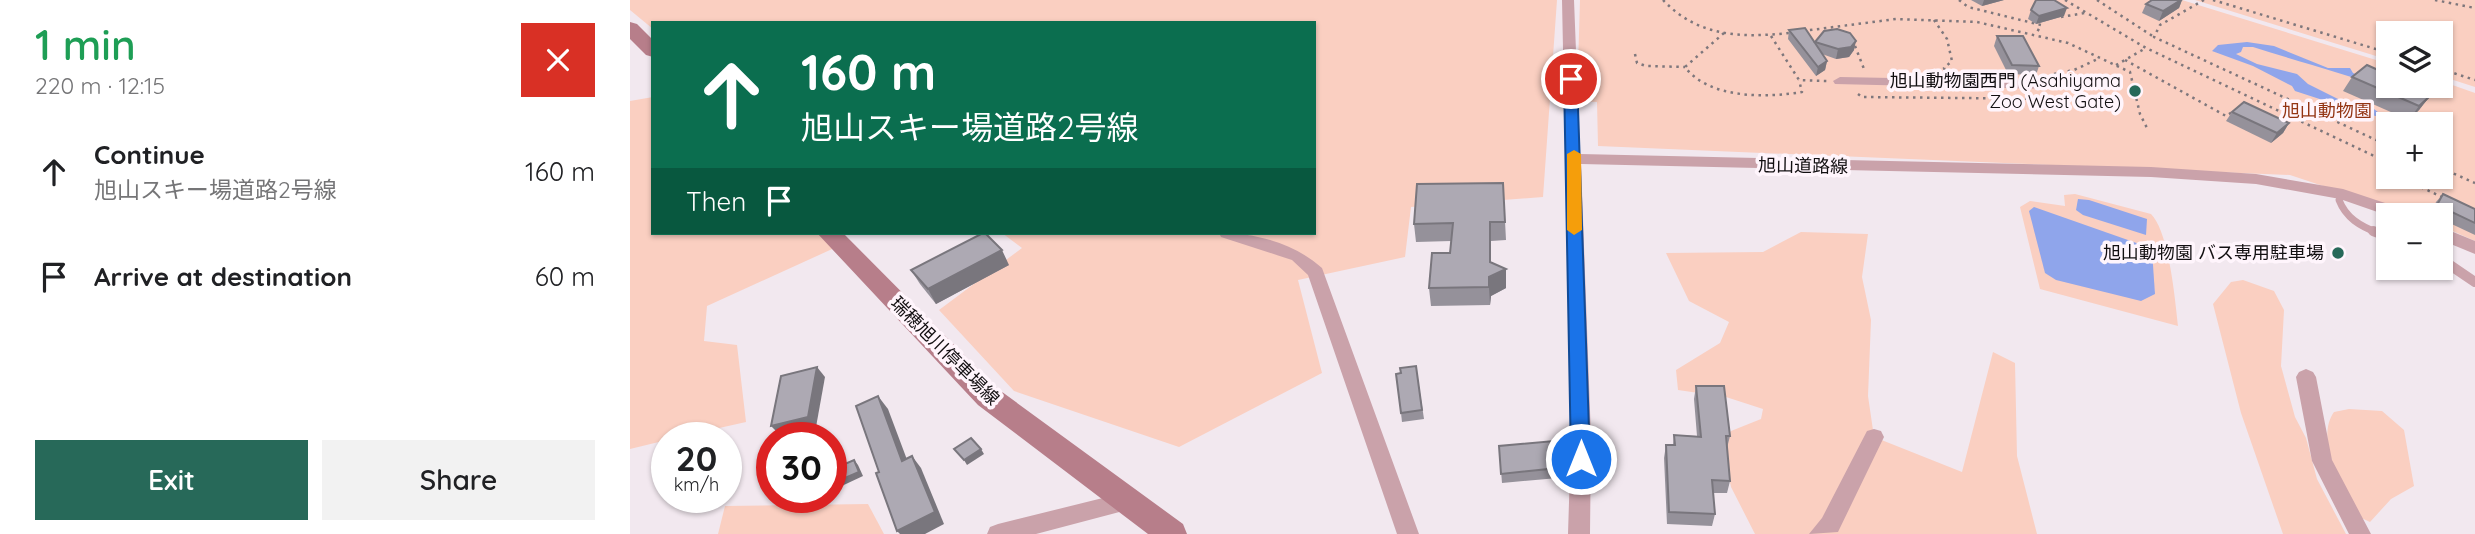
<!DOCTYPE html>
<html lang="en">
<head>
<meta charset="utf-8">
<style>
	:root { --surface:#fff; --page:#f2f2f2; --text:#202124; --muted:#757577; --accent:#276959 }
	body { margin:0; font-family:Quicksand,"Noto Sans JP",sans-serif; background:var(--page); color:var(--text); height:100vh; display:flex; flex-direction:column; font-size:26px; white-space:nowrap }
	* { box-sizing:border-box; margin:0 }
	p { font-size:23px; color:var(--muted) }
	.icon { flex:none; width:38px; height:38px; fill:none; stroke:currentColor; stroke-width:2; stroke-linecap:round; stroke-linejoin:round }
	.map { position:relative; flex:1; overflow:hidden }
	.side { display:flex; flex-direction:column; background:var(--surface); width:630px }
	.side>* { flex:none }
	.guide { position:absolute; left:21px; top:21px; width:665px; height:214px; border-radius:0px; box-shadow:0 2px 5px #0004; background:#0b6e4f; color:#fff; overflow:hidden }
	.tools { position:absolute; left:1746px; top:21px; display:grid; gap:14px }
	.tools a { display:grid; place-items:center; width:77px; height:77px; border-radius:0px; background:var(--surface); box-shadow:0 2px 5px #0004; font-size:35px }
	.speed { position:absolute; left:21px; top:422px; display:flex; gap:14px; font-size:35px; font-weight:700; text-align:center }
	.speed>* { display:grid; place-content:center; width:91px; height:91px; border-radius:50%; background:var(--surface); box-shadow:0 2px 5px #0004; line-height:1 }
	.speed small { font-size:18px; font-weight:400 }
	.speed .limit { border:10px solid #d22; background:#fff; color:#111 }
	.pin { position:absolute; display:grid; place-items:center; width:60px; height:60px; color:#fff; margin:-30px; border:4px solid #fff; border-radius:50%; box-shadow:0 2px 7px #0007 }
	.me { position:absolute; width:77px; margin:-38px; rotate:0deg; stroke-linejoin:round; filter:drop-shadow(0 0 5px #0008) }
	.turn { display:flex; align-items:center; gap:24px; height:147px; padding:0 35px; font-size:32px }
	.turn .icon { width:91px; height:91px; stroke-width:2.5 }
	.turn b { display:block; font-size:49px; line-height:60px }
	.then { display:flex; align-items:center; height:66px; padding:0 35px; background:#0003; gap:14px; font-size:26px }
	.round { display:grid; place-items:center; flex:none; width:74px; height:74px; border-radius:0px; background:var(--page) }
	.head { display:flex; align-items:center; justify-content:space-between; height:119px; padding:0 35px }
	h1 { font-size:42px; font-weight:600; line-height:52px; color:#1e9e55 }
	.cta { display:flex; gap:14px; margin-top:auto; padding:14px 35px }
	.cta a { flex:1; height:80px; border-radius:0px; background:var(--accent); color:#fff; font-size:28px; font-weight:600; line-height:80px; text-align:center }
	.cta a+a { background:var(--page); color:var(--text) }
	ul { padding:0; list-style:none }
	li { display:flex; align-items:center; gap:21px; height:105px; padding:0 35px }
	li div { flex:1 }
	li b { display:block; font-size:26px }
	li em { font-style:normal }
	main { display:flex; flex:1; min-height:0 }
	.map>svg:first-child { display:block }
	.green { fill:#facfc1; fill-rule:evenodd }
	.water { fill:#8fa5eb }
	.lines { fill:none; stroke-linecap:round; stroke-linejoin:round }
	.path { stroke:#7e777c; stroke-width:2.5; stroke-dasharray:2.5 4.5; stroke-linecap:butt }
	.lane-far1 { stroke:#caa2aa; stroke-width:7 }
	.lane { stroke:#caa2aa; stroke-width:10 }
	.street { fill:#caa2aa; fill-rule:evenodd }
	.secondary { fill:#b77e8a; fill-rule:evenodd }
	.wall { fill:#95919a }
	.shaded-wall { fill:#79767d }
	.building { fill:#ada9b3; stroke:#79767d; stroke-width:2 }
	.route { fill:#1a73e8; stroke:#114b97; stroke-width:2 }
	.slow { fill:#f59e0b }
	.poi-dot { fill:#276959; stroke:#fff5fc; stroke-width:2.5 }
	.labels { text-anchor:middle; stroke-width:7; stroke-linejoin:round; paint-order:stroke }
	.poi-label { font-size:18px; fill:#120f11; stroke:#fff5fc; text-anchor:end }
	.park-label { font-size:18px; fill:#933413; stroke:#fff5fc }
	.street-label { font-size:18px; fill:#120f11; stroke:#fff5fc }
</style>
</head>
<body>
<main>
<section class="side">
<div class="head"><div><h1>1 min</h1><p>220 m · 12:15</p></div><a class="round" style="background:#d93025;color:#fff"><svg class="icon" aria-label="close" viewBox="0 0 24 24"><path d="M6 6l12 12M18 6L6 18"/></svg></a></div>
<ul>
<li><svg class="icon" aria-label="ahead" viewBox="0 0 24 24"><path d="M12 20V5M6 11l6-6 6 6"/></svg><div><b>Continue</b><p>旭山スキー場道路2号線</p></div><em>160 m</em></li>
<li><svg class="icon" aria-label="arrive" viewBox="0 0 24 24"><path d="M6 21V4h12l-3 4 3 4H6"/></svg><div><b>Arrive at destination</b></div><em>60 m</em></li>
</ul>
<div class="cta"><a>Exit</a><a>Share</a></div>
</section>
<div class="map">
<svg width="1845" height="534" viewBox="0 0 1845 534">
	<rect width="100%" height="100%" fill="#f2e8ef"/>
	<g class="green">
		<polygon points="0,0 927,0 913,197 781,207 775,257 668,280 692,373 549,447 384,391 309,310 392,248 372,233 684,233 684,23 23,23 23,29 0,10"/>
		<path d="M950,0H1552L1759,64V86H1811V81L1845,93V241L1811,226V215H1780L1660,175L968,146L967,102L947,101ZM1759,124H1811V177H1759Z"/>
		<polygon points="1565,0 1845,0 1845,87 1811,76 1811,33 1759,33 1759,60"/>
		<polygon points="23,97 23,233 199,233 211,245 77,306 74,341 107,345 116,422 49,437 37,438 37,440 0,449 0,101"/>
		<path d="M1445,194L1521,214C1539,232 1545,299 1548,326L1410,289L1390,207L1400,201L1435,206L1434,195Z"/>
		<polygon points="1171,232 1238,234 1232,277 1241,320 1238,396 1244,437 1332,472 1363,352 1385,363 1387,456 1407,534 1125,534 1101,487 1092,443 1101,431 1131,419 1133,409 1096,397 1048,390 1046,370 1090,343 1099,322 1059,301 1036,253 1133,252"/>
		<polygon points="1613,280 1644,291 1654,310 1651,366 1665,417 1676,438 1687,479 1716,534 1653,534 1611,413 1583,304 1601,282"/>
		<path d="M1719,409L1752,411L1774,430L1784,486L1761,499L1740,522L1727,516C1714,489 1684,440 1704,412Z"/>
		<polygon points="238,504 254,534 88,534 95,506"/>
	</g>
	<g class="water">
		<path d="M1617,42L1644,46L1698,68H1720L1723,73L1762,89L1760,91C1715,73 1669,62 1623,47H1613L1611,52L1606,54L1627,64L1667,74L1678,84L1718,104L1744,109L1754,117L1782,124H1759L1753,118L1742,115L1734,119L1705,104L1665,91L1662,86L1623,66L1582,51L1588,45Z"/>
		<polygon points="1448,199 1459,200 1517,219 1516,235 1453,215 1446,210"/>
		<polygon points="1404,207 1515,246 1522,251 1525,294 1511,301 1426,280 1415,273 1399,211"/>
	</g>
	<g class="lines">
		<g class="path">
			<path d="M1033,0C1068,37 1111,38 1159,33"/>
			<polyline points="1329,0 1338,7 1411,25 1406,34"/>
			<polyline points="1435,0 1516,48 1759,163"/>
			<polyline points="1467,0 1524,37"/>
			<polyline points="1574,0 1530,25 1524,37 1759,146"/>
			<polyline points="1583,0 1759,53"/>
			<polyline points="1805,0 1845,8"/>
			<polyline points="1431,17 1455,13"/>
			<polyline points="1304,20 1317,39 1322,61 1314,68 1315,71"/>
			<polyline points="1173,31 1266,19 1347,22 1438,43 1500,72 1510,114 1517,128"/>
			<path d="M1094,33L1055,67C1079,99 1136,98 1172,92L1169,80"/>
			<polyline points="1141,36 1169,80 1197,81"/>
			<polyline points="1225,46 1234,69"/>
			<polyline points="1005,54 1007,63 1016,66 1055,67"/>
			<polyline points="1495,60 1596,116 1607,109"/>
			<polyline points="1486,65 1516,48"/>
			<polyline points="1811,69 1845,80"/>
			<polyline points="1424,74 1444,70 1470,58"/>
			<polyline points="1228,94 1232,97 1429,99 1427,96"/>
			<polyline points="1811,168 1845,183"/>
			<polyline points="1783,177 1778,181 1814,198"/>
		</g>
		<path class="lane-far1" d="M1713,194L1709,200C1716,218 1730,226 1748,233"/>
		<g class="lane">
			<polyline points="1743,231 1759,237"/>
			<polyline points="1811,259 1845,282"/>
		</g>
		<g class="street">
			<polygon points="932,0 944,0 950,154 1521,167 1626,174 1713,189 1779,211 1781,215 1759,216 1710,199 1626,184 1521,177 951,164 961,438 960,534 938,534 941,438"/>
			<polygon points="1210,77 1420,81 1427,85 1420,89 1205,84 1203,81"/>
			<polygon points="1811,227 1845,241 1845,254 1811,240"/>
			<path d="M589,233C626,233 664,243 692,268L789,534H767L678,275L662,260L591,237Z"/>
			<polygon points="1676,369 1683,372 1686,377 1702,460 1741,534 1719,534 1682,461 1666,377 1669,372"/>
			<polygon points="1244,429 1251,431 1254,437 1208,532 1179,534 1192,518 1237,431"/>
			<polygon points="497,492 505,494 508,501 505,508 497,510 406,534 357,534 360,527 368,524"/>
		</g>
		<g class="secondary">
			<polygon points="0,22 7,24 23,40 23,57 16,55 0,39"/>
			<polygon points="187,233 213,233 368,389 553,524 557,534 518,534 348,405"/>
		</g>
	</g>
	<g class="wall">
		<polygon points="1341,0 1374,0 1352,6"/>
		<polygon points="1522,0 1552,0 1549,8 1529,21 1512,13 1516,4"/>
		<polygon points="1401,10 1434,16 1406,24 1398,19"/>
		<polygon points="1159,30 1185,43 1185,42 1224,50 1219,57 1206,59 1192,54 1197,61 1195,70 1186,76 1158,39"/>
		<polygon points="1367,36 1409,66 1406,75 1378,74 1364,46"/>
		<polygon points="1722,77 1784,89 1800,96 1789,110 1779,120 1713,91"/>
		<polygon points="1602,112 1659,123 1653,133 1641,143 1596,121"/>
		<polygon points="873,183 876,240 861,241 861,263 876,269 876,288 861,296 860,305 801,306 799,288 820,253 821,241 786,242 784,224"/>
		<polygon points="1813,194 1845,209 1845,235 1811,219 1811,215 1804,215 1801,214 1806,202"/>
		<polygon points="379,265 306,304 290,284 281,270"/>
		<polygon points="786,366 794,419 772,422 771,413 771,373"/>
		<polygon points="1066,386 1100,436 1097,448 1100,481 1097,493 1083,493 1085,514 1082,526 1037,524 1034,458 1036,445 1043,445 1044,435 1067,436 1064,399"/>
		<polygon points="869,446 928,468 928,478 872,483"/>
	</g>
	<g class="shaded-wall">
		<polygon points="1354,0 1374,0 1352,6"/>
		<polygon points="1551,0 1552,0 1549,8 1529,21 1533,11"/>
		<polygon points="1437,8 1434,16 1406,24 1409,16"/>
		<polygon points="1226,41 1224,50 1219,57 1206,59 1208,49"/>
		<polygon points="1197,61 1195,70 1186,76 1188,67"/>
		<polygon points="1800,96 1789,110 1779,120 1789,106"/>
		<polygon points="1659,123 1653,133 1641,143 1647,133"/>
		<polygon points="860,222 861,241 861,277 876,269 876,288 861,296 860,305 859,287"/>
		<polygon points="372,250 379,265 306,304 298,289"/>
		<polygon points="187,367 195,377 186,427 150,435 141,426"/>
		<polygon points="248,396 258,409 282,473 272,461"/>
		<polygon points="351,449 354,454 337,465 334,460"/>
		<polygon points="282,456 291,468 314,524 295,534 270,534 267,531"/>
		<polygon points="224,460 228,465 233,476 201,491 201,484"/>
	</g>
	<g class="building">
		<polygon points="1406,0 1424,0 1437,8 1409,16 1401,10"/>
		<polygon points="1522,0 1551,0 1533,11 1516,4"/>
		<polygon points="1175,28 1197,61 1188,67 1159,30"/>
		<polygon points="1207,29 1220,33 1226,41 1221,47 1208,49 1185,42 1194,31"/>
		<polygon points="1367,36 1393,36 1409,66 1382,65"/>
		<polygon points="1737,65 1759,75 1759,86 1786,86 1783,89 1800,96 1789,106 1722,77"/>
		<polygon points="1614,102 1659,123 1647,133 1602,112"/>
		<polygon points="873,183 875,222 860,222 860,262 876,269 859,277 859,287 799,288 802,253 820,253 823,223 784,224 787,184"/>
		<polygon points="1813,194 1845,209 1845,223 1807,205"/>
		<polygon points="353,233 355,233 372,250 298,289 281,270"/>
		<polygon points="786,366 792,410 771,413 766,374 771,373 770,368"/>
		<polygon points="187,367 178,417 141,426 151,376"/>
		<polygon points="1066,386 1094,386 1100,436 1096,436 1100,481 1082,480 1085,514 1039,512 1036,445 1045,445 1044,435 1071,437"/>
		<polygon points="248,396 272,461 282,456 305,512 267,531 246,473 249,472 226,406"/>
		<polygon points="341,438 351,449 334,460 324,449"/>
		<polygon points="924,441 928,468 871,474 869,446"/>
		<polygon points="224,460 229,472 201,484 201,470"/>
	</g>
	<polygon class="route" points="941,76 947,79 960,459 957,465 951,467 944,465 941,459 934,79"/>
	<polygon class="slow" points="944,150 951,154 952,230 944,235 937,230 937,154"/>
	<g class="poi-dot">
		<circle cx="1505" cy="91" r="7"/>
		<circle cx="1708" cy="253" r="7"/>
	</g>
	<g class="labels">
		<g class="poi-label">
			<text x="1491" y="87">旭山動物園西門 (Asahiyama<tspan x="1491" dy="21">Zoo West Gate)</tspan></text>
			<text x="1694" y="259">旭山動物園 バス専用駐車場</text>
		</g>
		<g class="park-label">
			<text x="1697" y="117">旭山動物園</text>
		</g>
		<g class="street-label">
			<text transform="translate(1173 166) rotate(1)" y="6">旭山道路線</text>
			<text transform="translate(315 351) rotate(45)" y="6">瑞穂旭川停車場線</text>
		</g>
	</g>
</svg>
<div class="tools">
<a><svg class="icon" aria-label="layers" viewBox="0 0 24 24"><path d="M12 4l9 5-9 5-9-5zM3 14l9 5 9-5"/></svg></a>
<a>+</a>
<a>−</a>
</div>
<div class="speed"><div>20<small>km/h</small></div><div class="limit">30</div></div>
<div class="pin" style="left:941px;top:79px;background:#d93025"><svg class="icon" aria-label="arrive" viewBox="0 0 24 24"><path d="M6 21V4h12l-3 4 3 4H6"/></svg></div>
<svg class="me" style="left:951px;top:459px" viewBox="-20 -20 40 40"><circle r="17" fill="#1a73e8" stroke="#fff" stroke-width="3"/><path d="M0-11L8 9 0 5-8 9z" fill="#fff"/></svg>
<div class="guide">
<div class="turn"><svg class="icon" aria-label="ahead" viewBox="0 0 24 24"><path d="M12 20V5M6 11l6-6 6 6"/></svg><div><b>160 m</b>旭山スキー場道路2号線</div></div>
<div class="then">Then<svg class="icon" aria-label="arrive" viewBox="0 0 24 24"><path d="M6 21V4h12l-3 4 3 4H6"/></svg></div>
</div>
</div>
</main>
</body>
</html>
